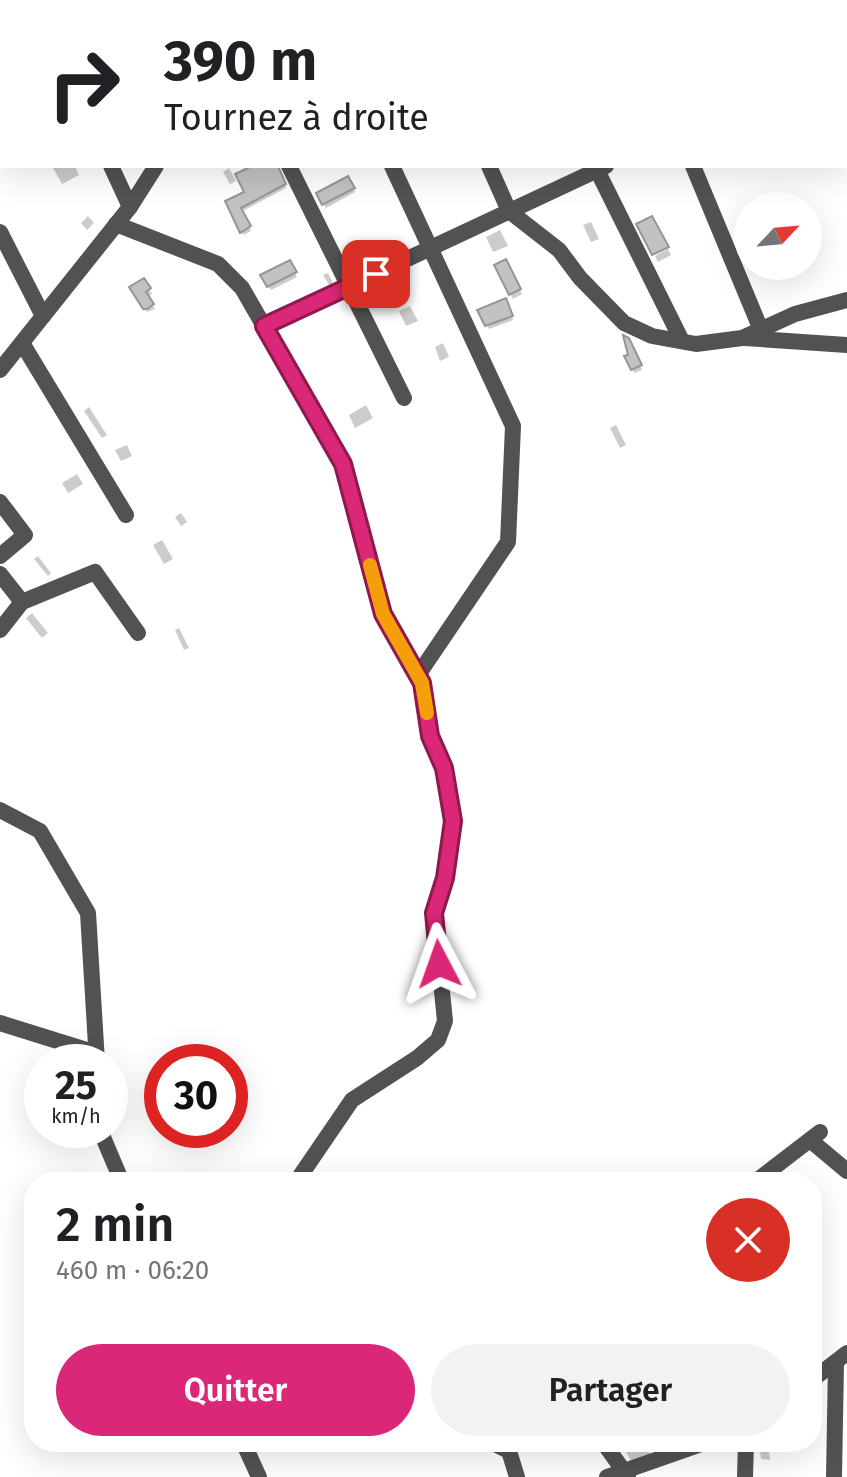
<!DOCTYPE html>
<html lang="fr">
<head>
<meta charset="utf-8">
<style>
	:root { --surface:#fff; --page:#f2f2f2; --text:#202124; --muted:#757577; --accent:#db2777 }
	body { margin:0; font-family:"Fira Sans",sans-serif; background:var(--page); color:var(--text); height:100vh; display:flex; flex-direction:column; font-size:30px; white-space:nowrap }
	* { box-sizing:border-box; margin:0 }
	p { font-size:26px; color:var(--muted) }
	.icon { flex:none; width:44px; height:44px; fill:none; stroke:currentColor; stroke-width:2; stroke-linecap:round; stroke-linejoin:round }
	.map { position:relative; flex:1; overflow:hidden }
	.drawer { position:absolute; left:24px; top:1172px; width:798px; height:280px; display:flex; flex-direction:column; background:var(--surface); border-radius:32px; box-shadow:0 8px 32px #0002 }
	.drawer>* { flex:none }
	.guide { position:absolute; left:0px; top:0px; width:848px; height:168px; box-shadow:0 8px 32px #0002; background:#fff; color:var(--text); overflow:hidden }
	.needle { width:52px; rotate:64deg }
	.fabs { position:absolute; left:734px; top:192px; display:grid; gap:16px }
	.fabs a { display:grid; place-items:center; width:88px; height:88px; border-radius:50%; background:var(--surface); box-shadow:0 8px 32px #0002; font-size:40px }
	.speed { position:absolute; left:24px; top:1044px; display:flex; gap:16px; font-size:40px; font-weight:700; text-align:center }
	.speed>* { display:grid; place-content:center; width:104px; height:104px; border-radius:50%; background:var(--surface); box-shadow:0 8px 32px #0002; line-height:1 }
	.speed small { font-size:20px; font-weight:400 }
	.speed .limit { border:12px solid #d22; background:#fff; color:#111 }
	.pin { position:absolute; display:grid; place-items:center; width:68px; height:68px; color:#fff; margin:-34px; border-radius:16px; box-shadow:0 4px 12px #0006 }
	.me { position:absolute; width:88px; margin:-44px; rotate:356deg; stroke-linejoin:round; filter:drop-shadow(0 0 6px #0008) }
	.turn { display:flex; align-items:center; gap:28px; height:168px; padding:0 32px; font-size:36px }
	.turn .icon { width:104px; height:104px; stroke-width:2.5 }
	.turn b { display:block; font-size:56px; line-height:68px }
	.round { display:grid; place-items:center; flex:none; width:84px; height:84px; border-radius:42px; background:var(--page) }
	.headline { display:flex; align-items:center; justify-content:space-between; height:136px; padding:0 32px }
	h1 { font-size:48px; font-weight:600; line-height:60px }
	.cta { display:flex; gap:16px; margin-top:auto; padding:16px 32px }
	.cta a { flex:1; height:92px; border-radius:48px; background:var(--accent); color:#fff; font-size:32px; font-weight:600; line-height:92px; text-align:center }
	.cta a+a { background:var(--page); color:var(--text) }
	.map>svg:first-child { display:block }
	.shadow { fill:#0003 }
	.building { fill:#c2c2c2; stroke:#969696; stroke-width:2 }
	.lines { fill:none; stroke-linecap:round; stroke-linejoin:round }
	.minor { stroke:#525252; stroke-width:16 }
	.route-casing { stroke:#8e194d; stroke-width:20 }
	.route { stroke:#db2777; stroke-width:14 }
	.slow { stroke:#f59e0b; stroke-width:14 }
</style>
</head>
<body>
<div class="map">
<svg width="847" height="1477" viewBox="0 0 847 1477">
	<rect width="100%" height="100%" fill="#fff"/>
	<g class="shadow">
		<polygon points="57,166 75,166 79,175 62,184 53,168"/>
		<polygon points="260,166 278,166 286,188 241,212 251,231 243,235 227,202 247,193"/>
		<polygon points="229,168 236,181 230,184 223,172"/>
		<polygon points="348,178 355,192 326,208 318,194"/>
		<polygon points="88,216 94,223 87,230 81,223"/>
		<polygon points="591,222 599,239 591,242 583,225"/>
		<polygon points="500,230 508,246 493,252 486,237"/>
		<polygon points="668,249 671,255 658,262 655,256"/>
		<polygon points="505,262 522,294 513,299 496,266"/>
		<polygon points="289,263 297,277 271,290 262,276"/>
		<polygon points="328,273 333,283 329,285 323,275"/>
		<polygon points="143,280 152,294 147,297 155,309 147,312 132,288"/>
		<polygon points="508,304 513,320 489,329 480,311"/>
		<polygon points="410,306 418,321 406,326 399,311"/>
		<polygon points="443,343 449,357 440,361 435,347"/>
		<polygon points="631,344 642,370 634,373 627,357"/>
		<polygon points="366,405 373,418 355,428 349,415"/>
		<polygon points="89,407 107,435 102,438 84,411"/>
		<polygon points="616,425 626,445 620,448 610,428"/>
		<polygon points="127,445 132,456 121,461 115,450"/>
		<polygon points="77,474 83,484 68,493 62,483"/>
		<polygon points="181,513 187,522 181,526 175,517"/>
		<polygon points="162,540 173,559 164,564 153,545"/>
		<polygon points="38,556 51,573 48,576 34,559"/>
		<polygon points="32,613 48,633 42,638 26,618"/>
		<polygon points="179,628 189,648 184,650 175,630"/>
		<polygon points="620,1442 644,1442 651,1455 633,1464"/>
		<polygon points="759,1442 768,1442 770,1460 761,1459"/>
	</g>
	<g class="building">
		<polygon points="252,166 278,166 286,184 241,208 251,226 240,233 225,201 244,192 235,174"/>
		<polygon points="348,176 355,188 322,205 316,193"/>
		<polygon points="652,216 669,247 652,255 636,224"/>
		<polygon points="506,259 521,289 509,295 494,265"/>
		<polygon points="290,260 297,272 267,287 260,275"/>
		<polygon points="144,278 151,288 146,292 154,304 147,309 143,309 129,287"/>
		<polygon points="506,298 513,316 485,326 477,310"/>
		<polygon points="623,335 629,338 642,365 631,370 624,356 628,355"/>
	</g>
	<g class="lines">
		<g class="minor">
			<polyline points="38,0 38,2"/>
			<polyline points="145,0 146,2"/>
			<polyline points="314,0 315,2"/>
			<polyline points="414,0 415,2"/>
			<polyline points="513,0 514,2"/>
			<polyline points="621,0 621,2"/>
			<polyline points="692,0 693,2"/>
			<polyline points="259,2 261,0"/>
			<polyline points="491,2 496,0"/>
			<polyline points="588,2 593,0"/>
			<polyline points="846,47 847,47"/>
			<polyline points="846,106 847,108"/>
			<polyline points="111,166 130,207"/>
			<polyline points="289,166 404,398"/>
			<polyline points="392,166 513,426 508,542 418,675"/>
			<polyline points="489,166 509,211 559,250 580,278 624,323 652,336 696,344 742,338 795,314 847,300"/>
			<polyline points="595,166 682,341"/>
			<polyline points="693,166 761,330"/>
			<polyline points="116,224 218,264 242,288 343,464 383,614 422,683 430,736 444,768 453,821 445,878 434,913 445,1021 438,1040 417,1058 352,1100 296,1182"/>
			<polyline points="0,232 43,316"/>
			<polyline points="264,326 606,166"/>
			<polyline points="745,338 847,345"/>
			<polyline points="22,343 126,515"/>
			<polyline points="0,370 130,207 156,166"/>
			<polyline points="0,502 25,535 0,556"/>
			<polyline points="0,574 22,602"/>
			<polyline points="0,630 22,602 95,572 138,633"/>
			<polyline points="0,810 40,831 88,913 97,1062"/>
			<polyline points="0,1023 96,1053"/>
			<polyline points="100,1130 122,1182"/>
			<polyline points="810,1140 847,1171"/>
			<polyline points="755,1182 820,1132"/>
			<polyline points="812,1380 847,1353"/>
			<polyline points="243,1442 259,1477"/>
			<polyline points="491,1442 509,1451 517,1477"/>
			<polyline points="603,1442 628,1477"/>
			<polyline points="607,1477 707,1442"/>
			<polyline points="745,1477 746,1442"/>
			<polyline points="834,1477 836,1363"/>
		</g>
	</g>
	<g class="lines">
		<defs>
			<polyline id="route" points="376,274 264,326 343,464 383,614 422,683 430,736 444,768 453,821 445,878 434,913 439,964"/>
		</defs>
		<use href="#route" class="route-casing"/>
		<use href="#route" class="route"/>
		<polyline class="slow" points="370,565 383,614 422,683 427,713"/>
	</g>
</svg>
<div class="fabs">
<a><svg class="needle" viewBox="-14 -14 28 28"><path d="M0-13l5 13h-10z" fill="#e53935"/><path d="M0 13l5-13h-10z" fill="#757577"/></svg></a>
</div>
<div class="speed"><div>25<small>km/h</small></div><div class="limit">30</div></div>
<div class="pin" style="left:376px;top:274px;background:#d93025"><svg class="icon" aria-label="arrive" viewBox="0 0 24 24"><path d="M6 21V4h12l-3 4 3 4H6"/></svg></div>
<svg class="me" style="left:439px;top:964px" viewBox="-20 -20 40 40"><path d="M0-17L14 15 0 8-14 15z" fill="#db2777" stroke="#fff" stroke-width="4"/></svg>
<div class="guide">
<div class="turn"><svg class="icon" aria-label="right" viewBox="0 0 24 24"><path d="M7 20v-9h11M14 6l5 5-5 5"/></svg><div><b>390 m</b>Tournez à droite</div></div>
</div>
<section class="drawer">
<div class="headline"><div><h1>2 min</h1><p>460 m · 06:20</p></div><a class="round" style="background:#d93025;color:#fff"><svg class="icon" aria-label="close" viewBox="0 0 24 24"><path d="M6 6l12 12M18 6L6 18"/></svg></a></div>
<div class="cta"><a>Quitter</a><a>Partager</a></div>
</section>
</div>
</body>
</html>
